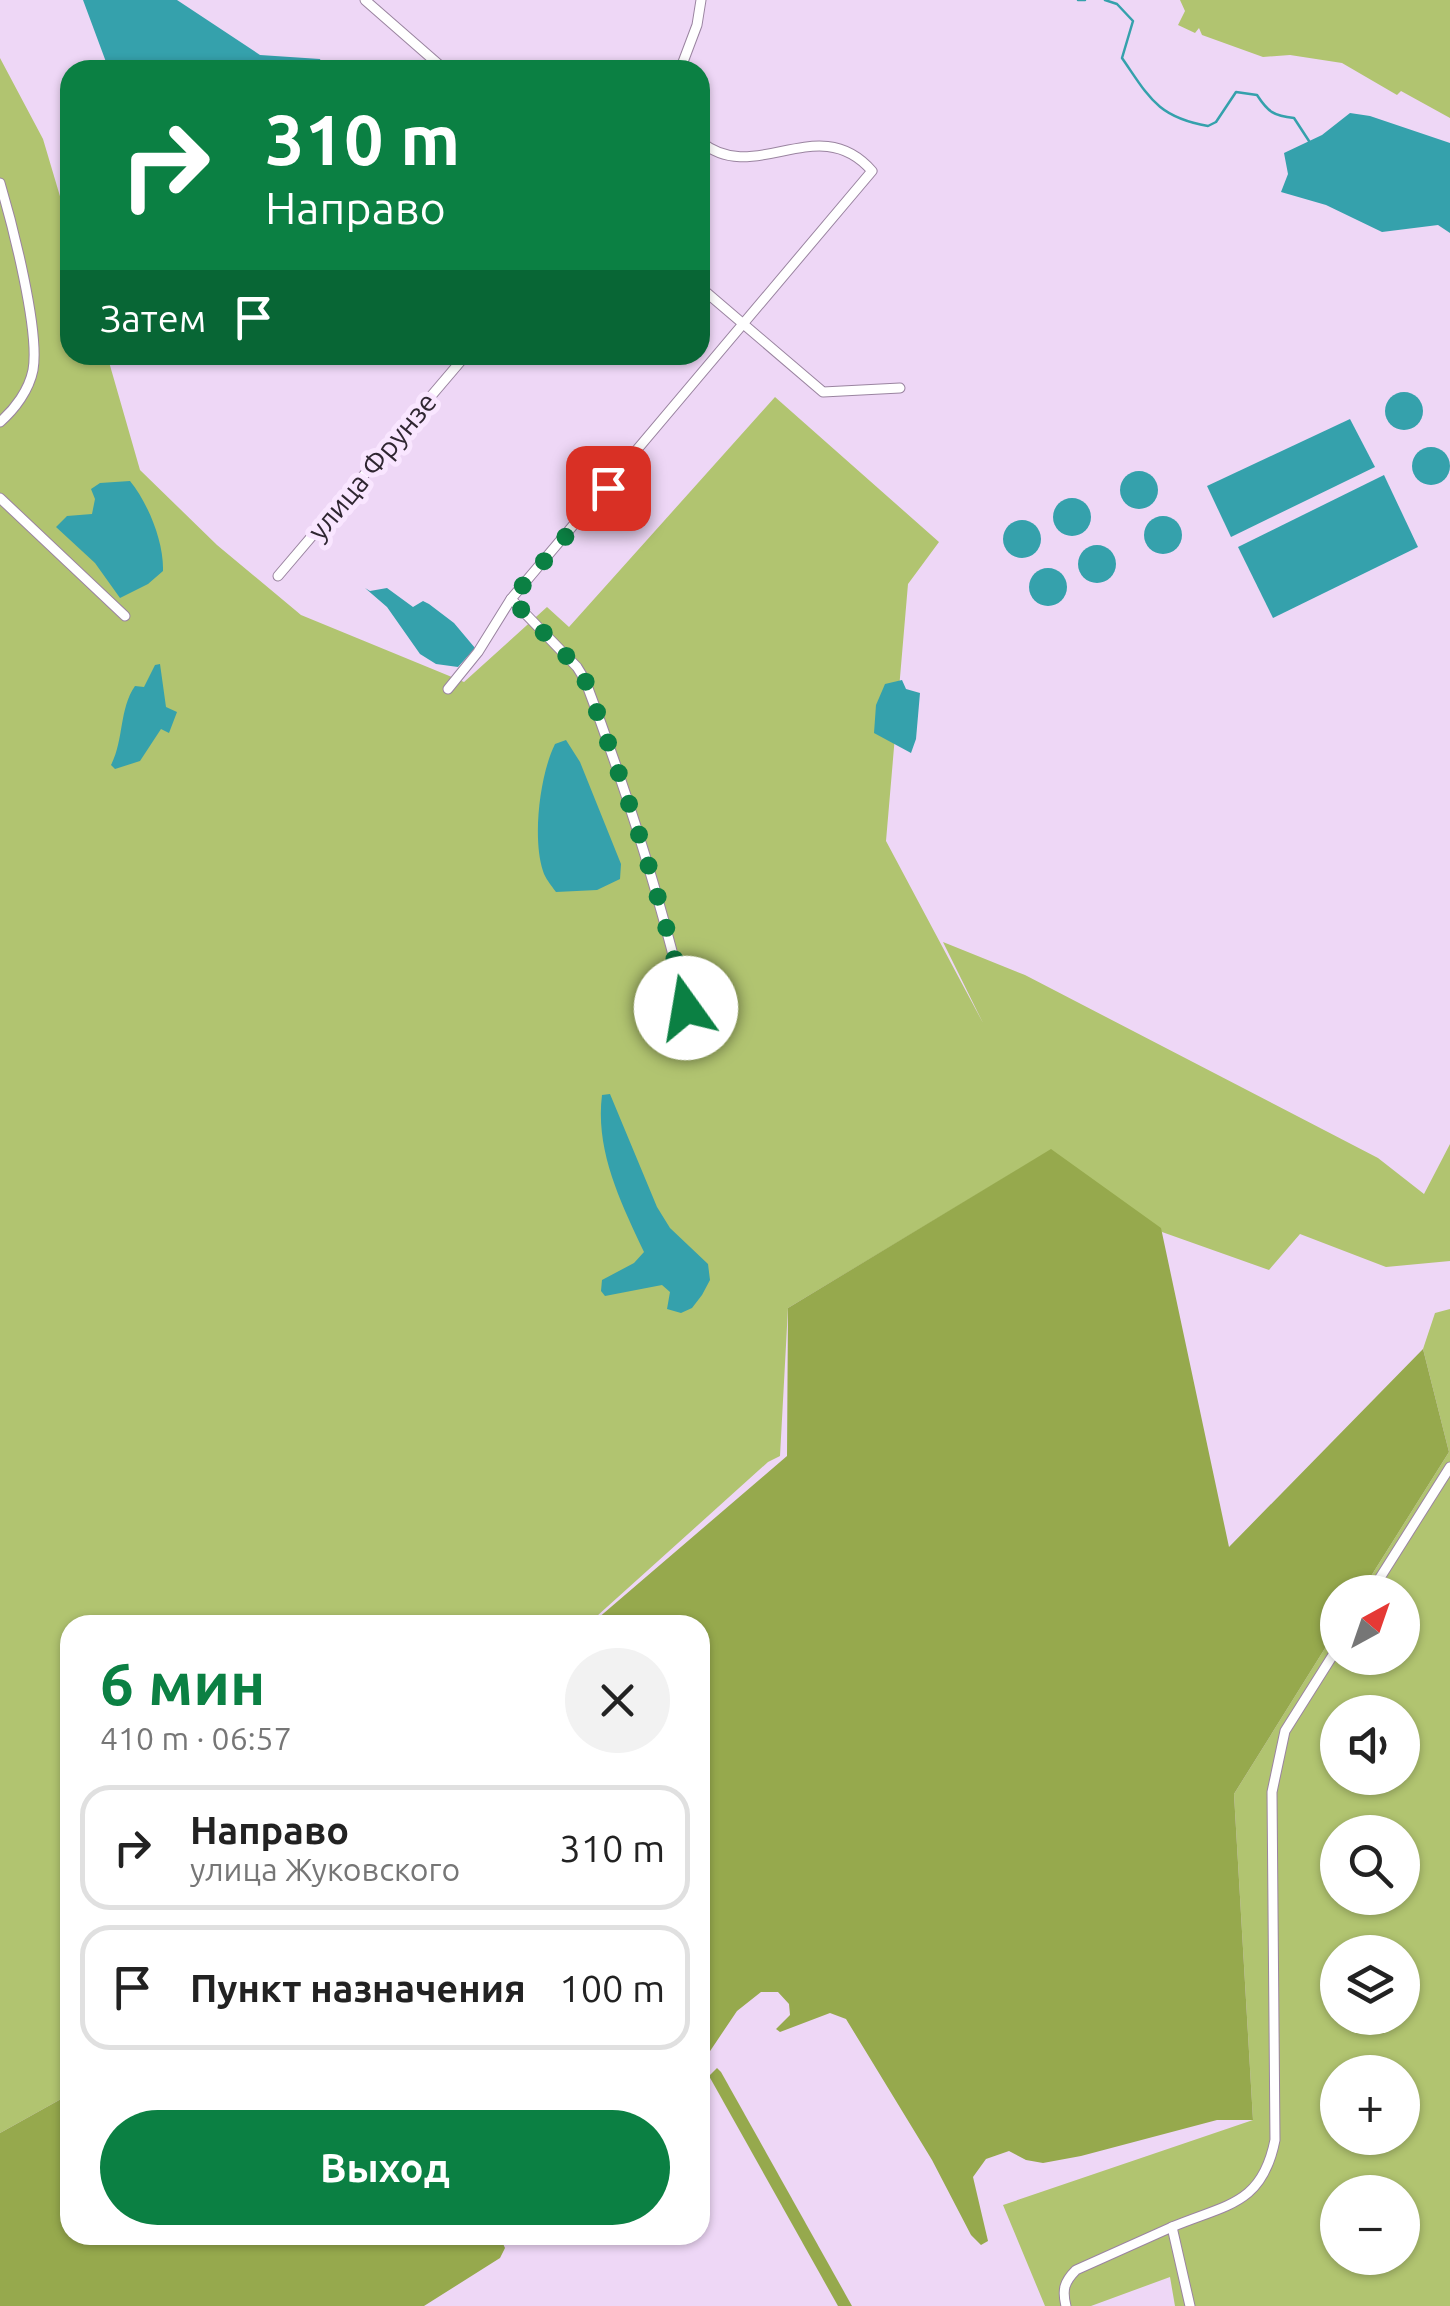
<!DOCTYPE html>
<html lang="ru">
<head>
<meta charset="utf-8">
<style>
	:root { --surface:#fff; --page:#f2f2f2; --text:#222; --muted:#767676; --line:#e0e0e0; --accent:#0b8043 }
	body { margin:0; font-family:Ubuntu,sans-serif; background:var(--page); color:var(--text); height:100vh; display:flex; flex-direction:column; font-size:38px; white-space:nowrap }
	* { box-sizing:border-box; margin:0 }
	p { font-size:32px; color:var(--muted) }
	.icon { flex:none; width:55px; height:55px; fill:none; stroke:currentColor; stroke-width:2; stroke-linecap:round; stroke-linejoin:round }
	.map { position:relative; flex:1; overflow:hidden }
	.details { position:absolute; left:60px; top:1615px; width:650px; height:630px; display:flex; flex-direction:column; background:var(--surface); border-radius:30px; box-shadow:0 2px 8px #0004 }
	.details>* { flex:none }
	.guide { position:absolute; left:60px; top:60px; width:650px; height:305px; border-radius:30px; box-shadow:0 2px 8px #0004; background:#0b8043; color:#fff; overflow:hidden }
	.needle { width:65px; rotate:40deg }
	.buttons { position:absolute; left:1320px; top:1575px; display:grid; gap:20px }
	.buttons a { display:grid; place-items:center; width:100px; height:100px; border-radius:50%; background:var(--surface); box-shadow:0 2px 8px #0004; font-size:50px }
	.pin { position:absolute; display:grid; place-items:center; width:85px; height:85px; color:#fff; margin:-42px; border-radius:20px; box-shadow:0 5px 15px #0006 }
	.me { position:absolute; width:110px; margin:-55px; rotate:347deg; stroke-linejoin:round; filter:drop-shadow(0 0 8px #0008) }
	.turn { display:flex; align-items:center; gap:35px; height:210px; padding:0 40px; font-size:45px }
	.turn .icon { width:130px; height:130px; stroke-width:2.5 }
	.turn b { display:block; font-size:70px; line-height:85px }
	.then { display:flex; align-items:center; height:95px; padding:0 40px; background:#0003; gap:20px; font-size:38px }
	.round { display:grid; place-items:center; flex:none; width:105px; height:105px; border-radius:52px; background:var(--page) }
	.overview { display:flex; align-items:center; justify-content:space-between; height:170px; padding:0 40px }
	h1 { font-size:60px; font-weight:700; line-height:75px; color:var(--accent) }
	.cta { display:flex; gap:20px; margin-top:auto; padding:20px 40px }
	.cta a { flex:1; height:115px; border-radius:60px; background:var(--accent); color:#fff; font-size:40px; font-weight:700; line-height:115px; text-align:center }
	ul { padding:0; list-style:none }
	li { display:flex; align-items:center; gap:30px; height:125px; margin:0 20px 15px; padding:0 20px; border:5px solid var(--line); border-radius:30px }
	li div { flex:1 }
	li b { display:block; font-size:38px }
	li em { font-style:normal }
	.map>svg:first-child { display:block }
	.green { fill:#b1c470; fill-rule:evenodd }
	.forest { fill:#96a94d }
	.water { fill:#35a1ac }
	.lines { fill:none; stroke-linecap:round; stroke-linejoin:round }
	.stream { stroke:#35a1ac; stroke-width:2.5 }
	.street-casing { stroke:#9a84a0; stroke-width:11 }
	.street { stroke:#fff; stroke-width:9 }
	.route { stroke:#0b8043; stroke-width:18; stroke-dasharray:0 32.4 }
	.labels { text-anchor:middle; stroke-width:10; stroke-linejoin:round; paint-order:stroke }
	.street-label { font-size:28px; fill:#2f2631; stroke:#f9e6ff }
</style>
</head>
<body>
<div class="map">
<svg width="1450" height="2306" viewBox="0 0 1450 2306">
	<rect width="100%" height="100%" fill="#eed7f6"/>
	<g class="green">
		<polygon points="1180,0 1450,0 1450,118 1401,91 1397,95 1342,63 1290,55 1263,57 1202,35 1199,28 1195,33 1178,25 1185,11"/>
		<polygon points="0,58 43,139 70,230 70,355 107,355 140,470 217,545 301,615 464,682 547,607 569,627 775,397 939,542 908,584 886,841 983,1023 943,942 1025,975 1378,1158 1424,1194 1450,1144 1450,1261 1386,1267 1300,1234 1269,1270 1162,1232 1051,1150 788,1308 780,1456 768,1462 587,1625 70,1625 70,2094 0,2133"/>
		<path d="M1450,1309V2306H1175L1170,2277L1091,2306H1045L1003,2205L1253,2120L1234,1794L1337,1629L1338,1658H1402V1592H1361L1449,1452L1423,1349L1435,1313ZM1338,1712H1402V1778H1338ZM1338,1832H1402V1898H1338ZM1338,1952H1402V2018H1338ZM1338,2072H1402V2138H1338ZM1338,2192H1402V2258H1338Z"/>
	</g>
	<g class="forest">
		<polygon points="1051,1149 1161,1228 1229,1547 1423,1349 1449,1452 1361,1592 1338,1592 1337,1629 1234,1794 1253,2120 1217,2120 1081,2156 1043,2163 1026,2160 1009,2151 986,2159 973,2177 988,2241 981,2245 971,2235 932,2160 846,2019 830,2013 780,2032 776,2029 790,2015 789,2004 778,1992 761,1992 737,2011 700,2066 700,1625 590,1625 787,1456 788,1308"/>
		<polygon points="717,2068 721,2072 852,2306 838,2306 709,2076"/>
		<polygon points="70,2094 70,2235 499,2235 505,2248 500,2258 424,2306 0,2306 0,2133"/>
	</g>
	<g class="water">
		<polygon points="83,0 177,0 260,55 320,59 324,70 109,70"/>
		<polygon points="1350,113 1370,116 1450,143 1450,233 1438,225 1382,232 1326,205 1281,192 1288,174 1284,153 1322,135"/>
		<circle cx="1404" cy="411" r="19"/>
		<polygon points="1350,419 1375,467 1231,537 1207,486"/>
		<circle cx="1431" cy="466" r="19"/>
		<circle cx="1139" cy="490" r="19"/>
		<polygon points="1384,475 1418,547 1273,618 1238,547"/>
		<path d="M130,481C148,503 164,542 163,571L148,584L120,598L95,563L56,527L67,516L92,514L95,499L91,489L100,483Z"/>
		<circle cx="1072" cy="517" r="19"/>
		<circle cx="1163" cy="535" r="19"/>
		<circle cx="1022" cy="539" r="19"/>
		<circle cx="1097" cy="564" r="19"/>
		<circle cx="1048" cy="587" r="19"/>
		<polygon points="365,588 370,591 387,588 413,607 423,601 429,604 454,623 475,648 458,667 436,664 420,654 387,607"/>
		<path d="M160,664L166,707L177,712L169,733L161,729L140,761L115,769L111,765C124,740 119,709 135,686L144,687L155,665Z"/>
		<polygon points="902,680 906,689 920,693 916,739 911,753 874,733 876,705 885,684"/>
		<path d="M566,740L580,762L621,864L620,879L597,890L556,892C551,885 545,878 543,871C532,838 540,774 555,744Z"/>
		<path d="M610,1094L657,1207L670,1228L708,1264L710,1280L702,1295L692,1308L681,1313L667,1309L670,1292L662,1285L605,1296L601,1291L602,1280L634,1263L644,1252C621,1203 595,1151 602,1095Z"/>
	</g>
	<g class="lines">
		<g class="stream">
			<polyline points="1078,0 1085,0"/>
			<path d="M1105,0L1117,4L1133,21L1122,58C1149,97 1157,117 1208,126L1216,122L1236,92L1257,95C1268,112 1274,116 1294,118L1309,141"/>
		</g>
		<defs>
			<g id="street">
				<polyline points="365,0 445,70"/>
				<polyline points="680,70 697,25 701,0"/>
				<path d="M0,183C12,223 40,331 33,370C29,390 15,409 0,422"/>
				<polyline points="700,287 823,392 900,388"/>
				<polyline points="0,498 125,616"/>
				<polyline points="278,576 466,355"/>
				<path d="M511,599L577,667L585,680C626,788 660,896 686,1008"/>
				<path d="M448,689L478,652L511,599L872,171C818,109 755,188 700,141"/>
				<polyline points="1371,1592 1450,1467"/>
				<path d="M1066,2306C1062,2290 1064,2282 1076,2270L1172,2227"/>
				<path d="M1190,2306L1172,2227C1227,2204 1262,2205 1275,2140L1272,1792L1285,1731L1338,1647"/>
			</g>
		</defs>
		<use href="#street" class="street-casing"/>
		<use href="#street" class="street"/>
	</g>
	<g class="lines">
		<path class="route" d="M608,488L511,599L577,667L585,680C626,788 661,896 686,1008"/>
	</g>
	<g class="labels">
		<g class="street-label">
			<text transform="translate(372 466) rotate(-50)" y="10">улица Фрунзе</text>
		</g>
	</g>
</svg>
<div class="buttons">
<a><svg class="needle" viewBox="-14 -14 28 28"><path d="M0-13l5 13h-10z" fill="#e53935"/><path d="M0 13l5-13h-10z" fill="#767676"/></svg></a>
<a><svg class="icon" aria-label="sound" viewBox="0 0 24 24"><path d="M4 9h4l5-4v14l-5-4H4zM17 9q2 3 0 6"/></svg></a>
<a><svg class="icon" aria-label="search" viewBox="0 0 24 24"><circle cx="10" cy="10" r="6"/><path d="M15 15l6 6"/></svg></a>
<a><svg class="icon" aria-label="layers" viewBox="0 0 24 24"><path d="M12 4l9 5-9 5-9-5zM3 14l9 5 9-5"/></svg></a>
<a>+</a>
<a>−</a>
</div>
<div class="pin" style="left:608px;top:488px;background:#d93025"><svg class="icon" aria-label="arrive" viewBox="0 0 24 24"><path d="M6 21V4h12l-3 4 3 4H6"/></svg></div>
<svg class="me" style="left:686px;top:1008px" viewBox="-20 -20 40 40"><circle r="19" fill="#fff"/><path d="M0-13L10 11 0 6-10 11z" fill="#0b8043"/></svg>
<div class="guide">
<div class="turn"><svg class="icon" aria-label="right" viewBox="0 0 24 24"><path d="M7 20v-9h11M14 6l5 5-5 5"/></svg><div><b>310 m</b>Направо</div></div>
<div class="then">Затем<svg class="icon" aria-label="arrive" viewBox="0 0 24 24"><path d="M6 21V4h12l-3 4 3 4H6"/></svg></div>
</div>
<section class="details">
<div class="overview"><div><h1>6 мин</h1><p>410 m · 06:57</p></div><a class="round"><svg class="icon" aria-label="close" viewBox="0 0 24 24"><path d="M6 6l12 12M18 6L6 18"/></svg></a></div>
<ul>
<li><svg class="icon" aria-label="right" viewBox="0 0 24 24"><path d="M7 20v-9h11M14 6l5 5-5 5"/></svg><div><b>Направо</b><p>улица Жуковского</p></div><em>310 m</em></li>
<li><svg class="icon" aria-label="arrive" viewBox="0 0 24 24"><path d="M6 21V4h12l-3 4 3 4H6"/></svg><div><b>Пункт назначения</b></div><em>100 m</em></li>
</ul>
<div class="cta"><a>Выход</a></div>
</section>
</div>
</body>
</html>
